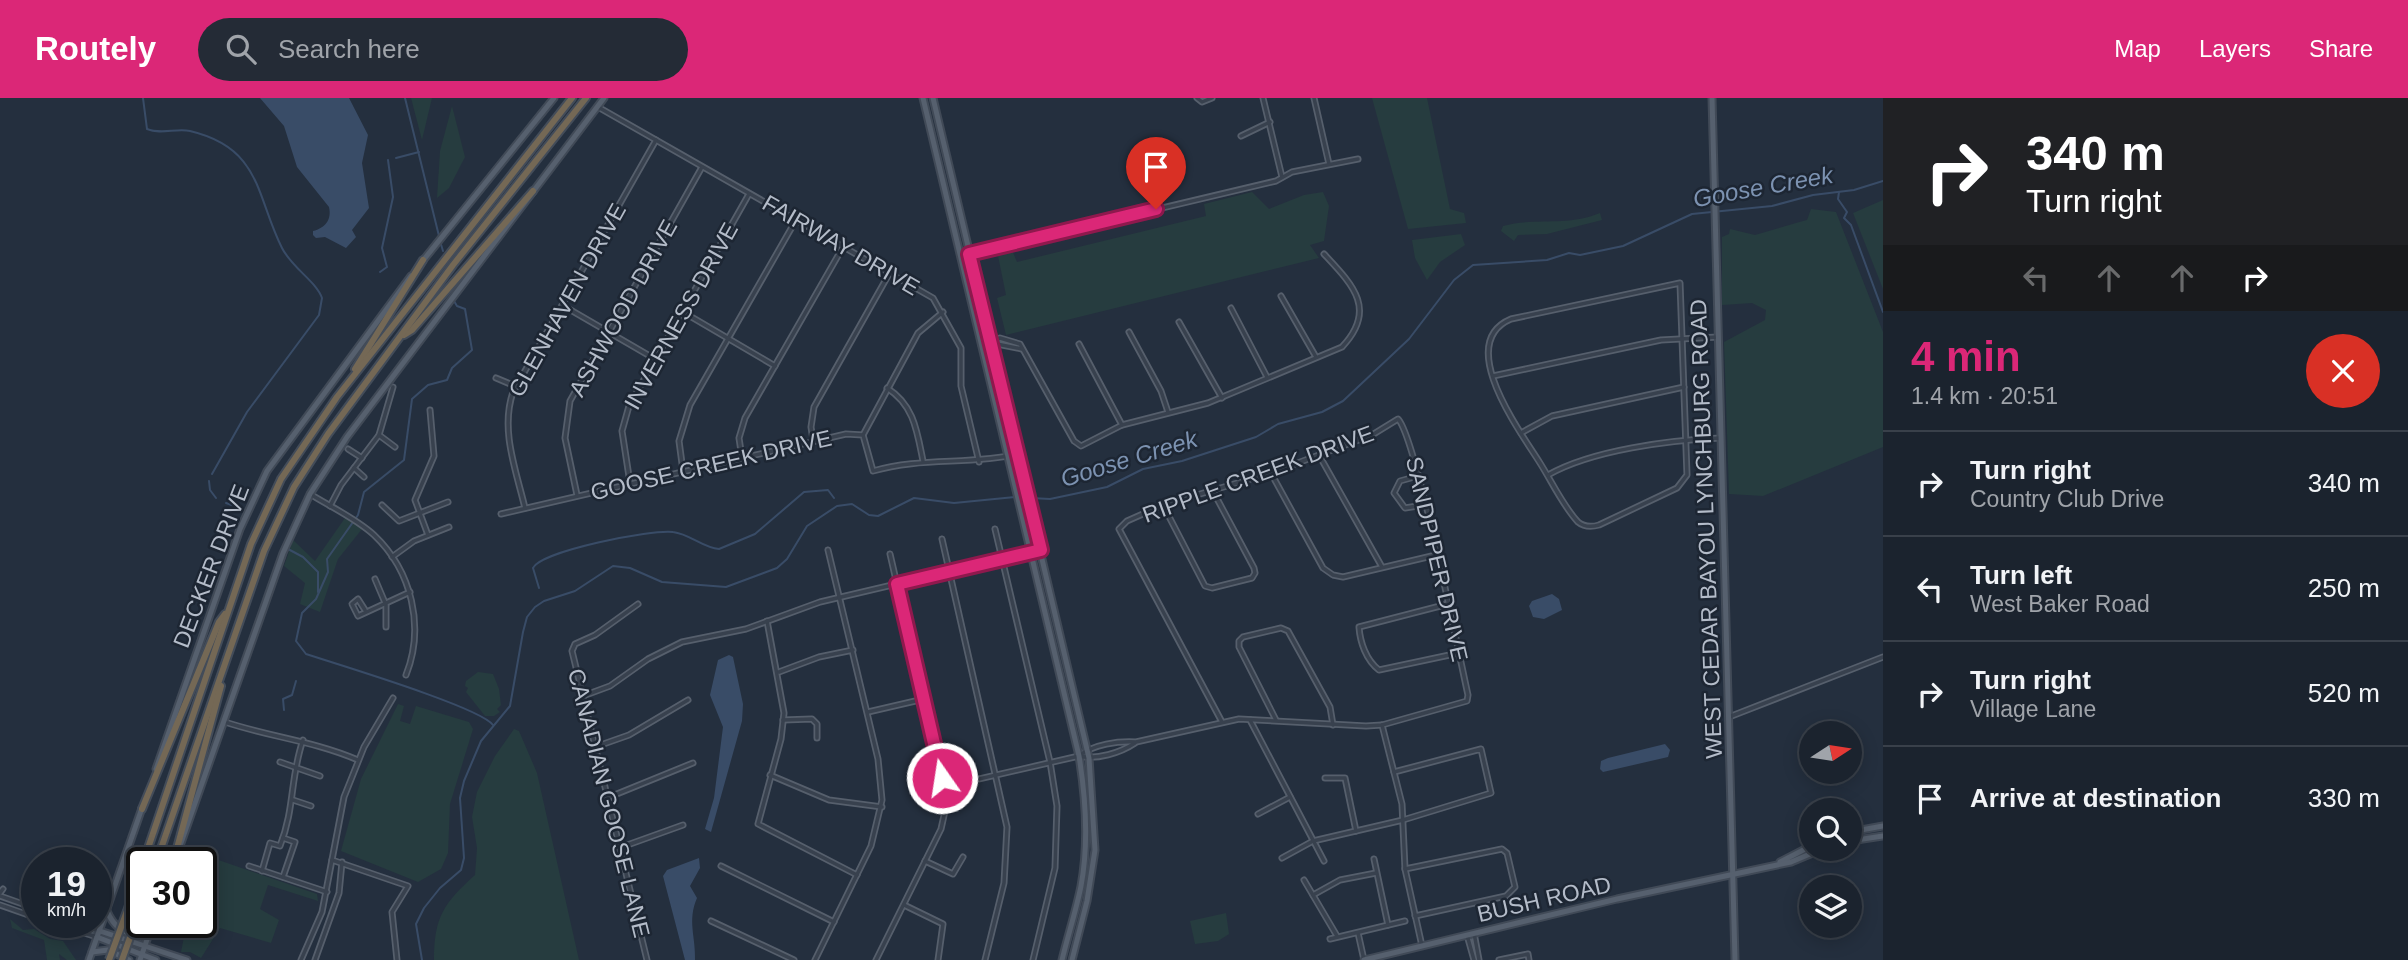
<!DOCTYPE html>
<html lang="en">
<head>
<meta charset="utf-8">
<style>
	:root { --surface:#1b232e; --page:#242b36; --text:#f1f3f6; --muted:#a0a4aa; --line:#39404a; --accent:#db2777 }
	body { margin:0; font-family:Arial,sans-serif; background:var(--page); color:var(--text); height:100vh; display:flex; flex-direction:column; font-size:26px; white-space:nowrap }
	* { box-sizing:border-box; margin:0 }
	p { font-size:23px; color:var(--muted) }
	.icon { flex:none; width:38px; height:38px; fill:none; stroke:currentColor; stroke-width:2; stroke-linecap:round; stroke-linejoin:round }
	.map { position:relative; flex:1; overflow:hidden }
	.side { display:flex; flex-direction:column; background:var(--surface); width:525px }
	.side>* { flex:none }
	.hud { background:#202124; color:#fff; overflow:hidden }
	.needle { width:46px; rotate:78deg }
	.buttons { position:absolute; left:1799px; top:623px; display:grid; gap:14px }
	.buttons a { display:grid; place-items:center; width:63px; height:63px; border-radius:50%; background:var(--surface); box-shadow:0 4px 18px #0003,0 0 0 2px var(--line); font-size:35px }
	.speed { position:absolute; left:21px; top:749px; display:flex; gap:14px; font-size:35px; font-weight:700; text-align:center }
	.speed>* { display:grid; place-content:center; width:91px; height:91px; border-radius:50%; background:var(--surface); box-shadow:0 4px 18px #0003,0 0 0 2px var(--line); line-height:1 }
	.speed small { font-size:18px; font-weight:400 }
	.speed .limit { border:4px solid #111; border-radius:10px; background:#fff; color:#111 }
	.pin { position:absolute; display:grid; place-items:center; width:60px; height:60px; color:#fff; margin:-72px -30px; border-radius:50% 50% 50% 0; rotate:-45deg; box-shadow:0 0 7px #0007 }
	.pin .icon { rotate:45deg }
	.me { position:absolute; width:77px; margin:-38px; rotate:347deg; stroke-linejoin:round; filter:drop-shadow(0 0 5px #0008) }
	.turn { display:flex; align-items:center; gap:24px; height:147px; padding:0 28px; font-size:32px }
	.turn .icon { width:91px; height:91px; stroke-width:2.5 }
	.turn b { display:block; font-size:49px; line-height:60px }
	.lanes { display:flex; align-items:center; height:66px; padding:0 28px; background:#0003; justify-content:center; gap:35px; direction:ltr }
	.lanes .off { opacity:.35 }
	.round { display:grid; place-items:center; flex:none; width:74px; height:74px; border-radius:37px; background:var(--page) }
	.overview { display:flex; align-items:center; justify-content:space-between; height:119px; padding:0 28px }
	h1 { font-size:42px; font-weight:800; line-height:52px; color:var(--accent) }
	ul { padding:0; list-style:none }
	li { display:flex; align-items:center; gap:21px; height:105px; padding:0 28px; border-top:2px solid var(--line) }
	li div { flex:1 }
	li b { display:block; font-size:26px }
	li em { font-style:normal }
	header { display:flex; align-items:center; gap:42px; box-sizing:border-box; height:98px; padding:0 35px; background:var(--accent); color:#fff }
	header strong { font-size:33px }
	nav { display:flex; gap:38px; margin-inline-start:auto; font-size:24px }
	.search { width:490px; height:63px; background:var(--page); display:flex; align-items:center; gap:18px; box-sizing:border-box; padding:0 24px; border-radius:38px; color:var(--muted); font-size:26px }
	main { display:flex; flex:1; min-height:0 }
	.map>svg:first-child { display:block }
	.green { fill:#263c3f }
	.water { fill:#394c67 }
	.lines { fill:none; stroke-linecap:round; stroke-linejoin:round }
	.stream { stroke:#394c67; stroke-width:2 }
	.minor-casing { stroke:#565f6c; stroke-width:7 }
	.major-casing { stroke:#414a57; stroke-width:9 }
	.highway-casing { stroke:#434c59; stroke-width:10 }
	.minor { stroke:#38414e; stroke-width:3.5 }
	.major { stroke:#56606e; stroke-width:5 }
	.highway { stroke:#746855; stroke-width:6 }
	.highway-bridge-casing { stroke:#434c59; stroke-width:10; stroke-linecap:butt }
	.highway-bridge { stroke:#746855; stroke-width:6 }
	.route-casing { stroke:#8e194d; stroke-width:18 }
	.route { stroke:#db2777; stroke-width:12 }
	.labels { text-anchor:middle; stroke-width:5; stroke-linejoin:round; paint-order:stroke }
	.street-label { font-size:23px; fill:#b4bcc9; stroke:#1d2633 }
	.water-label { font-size:24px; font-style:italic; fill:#7c92b1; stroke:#1d2633 }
</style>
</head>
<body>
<header>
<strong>Routely</strong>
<div class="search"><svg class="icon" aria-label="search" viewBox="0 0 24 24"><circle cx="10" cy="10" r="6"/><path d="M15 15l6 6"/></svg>Search here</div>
<nav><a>Map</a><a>Layers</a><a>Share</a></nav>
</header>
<main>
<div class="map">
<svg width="1883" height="862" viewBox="0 0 1883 862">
	<rect width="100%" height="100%" fill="#242f3e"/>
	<g class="green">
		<polygon points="411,0 432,0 422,42"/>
		<polygon points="1372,0 1427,0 1450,111 1464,115 1466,125 1408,131"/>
		<polygon points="452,8 465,59 449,90 437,100 440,53"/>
		<polygon points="1252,94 1269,111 1304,97 1323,94 1329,108 1324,143 1310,147 1319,160 1006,237 997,200 1006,197 997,153 1011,150 1017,164 1206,118 1204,106"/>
		<polygon points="1883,102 1883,191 1853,115"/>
		<polygon points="1811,111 1836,114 1883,234 1883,349 1763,398 1729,396 1724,244 1765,222 1766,212 1752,205 1722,207 1722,139 1729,136 1730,131 1755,137 1803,123 1807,122"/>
		<path d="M1600,115L1602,122L1547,136L1518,137L1514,143L1501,133L1503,128C1534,119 1567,129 1600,115Z"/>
		<polygon points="1461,136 1465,147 1440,164 1427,182 1415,160 1412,142"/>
		<polygon points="345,420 362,431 338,461 320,514 300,506 305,485 284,468 293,442 315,463"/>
		<polygon points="478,574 493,576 499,591 501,607 497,611 500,614 494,618 485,618 466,594 468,590 465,588 466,583"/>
		<polygon points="398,606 404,608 400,623 410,626 416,608 469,624 473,631 450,706 448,755 441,771 418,784 341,753 361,681"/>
		<path d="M514,631L519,633L537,675L579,862H434C434,819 444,805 475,777L477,750L472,719L477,694L495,658Z"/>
		<polygon points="204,757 317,796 318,803 268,787 260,811 279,822 271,845 220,830 201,860 190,854 181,854 187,824 201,824 201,765 185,765"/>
		<polygon points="1226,815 1229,836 1218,843 1195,846 1190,823"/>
		<polygon points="10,821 23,832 34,831 50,841 63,843 76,862 67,862 59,856 60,862 47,862 44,842 12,830"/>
	</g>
	<g class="water">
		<path d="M260,0H349L368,37L362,65L369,110L352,132L356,139L346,150L325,139L316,140L313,137V133C325,130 332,122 329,109L297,69L284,28Z"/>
		<polygon points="1552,496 1559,501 1562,512 1544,521 1533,519 1529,508 1532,503"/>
		<polygon points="729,557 733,559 743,606 742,623 711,734 705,731 714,700 723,629 710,597 718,562"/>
		<polygon points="1665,646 1670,652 1668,659 1603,674 1600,671 1601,663 1608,660"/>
		<path d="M699,760L700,770L690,788L697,800C687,823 696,839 695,862H685L663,778L667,772Z"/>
	</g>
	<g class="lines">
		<g class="stream">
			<path d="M143,0L147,31C161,37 176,30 190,33C262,50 256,99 282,150C292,170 316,183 322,200L319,217L247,314L212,376"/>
			<polyline points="405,0 439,138"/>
			<polyline points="396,60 419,54"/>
			<polyline points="1839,94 1838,101 1847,114 1844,120 1851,127 1883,214"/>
			<polyline points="440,143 443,153"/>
			<polyline points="380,174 387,169 382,150 393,99 388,62"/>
			<path d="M454,203L457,208L465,211L472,252L452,270L447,282L428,287L412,301L404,362L364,394L358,417L327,461L328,474L316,501L302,515L296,543L306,556C336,566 480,609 493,627"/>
			<polyline points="209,383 210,392 216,400"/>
			<polyline points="1031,400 1050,401 1107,389 1143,371 1182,363 1256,339 1278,326 1322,314 1343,303 1409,241 1454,182 1473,167 1547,162 1569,155 1580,157 1623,148 1692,116 1772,108 1813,97 1854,92 1883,83"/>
			<polyline points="226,405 243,411"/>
			<polyline points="288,451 303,459 318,474 318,494"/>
			<path d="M539,490L533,470C541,453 652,431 673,434C690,436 703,450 719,451L755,436L804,394L828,392L834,400"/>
			<polyline points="284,612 283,601 292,597 296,583"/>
			<polyline points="422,862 416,826 424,810 440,790 461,772 464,760 460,700 464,683 481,643 510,608 523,534 527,519 535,509 544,503 575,493 613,468 630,470 662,484 726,489 777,470 787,461 807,428 837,408 852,406 869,417 878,418 914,400 954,405 1015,399"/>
		</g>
		<defs>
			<g id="minor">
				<polyline points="1197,0 1202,4 1212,0"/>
				<polyline points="1263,0 1282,79"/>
				<polyline points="1314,0 1329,66"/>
				<polyline points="598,9 933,200 961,250 961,288 979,364"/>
				<polyline points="1241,38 1270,24"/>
				<polyline points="960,158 1276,83 1292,74 1358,61"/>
				<path d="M1680,185L1687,377L1677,390L1599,427C1592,429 1584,429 1578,424C1563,408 1552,384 1540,365C1520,333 1454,245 1511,221Z"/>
				<polyline points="1281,198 1316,259"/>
				<polyline points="562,207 655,261"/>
				<polyline points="1231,210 1267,279"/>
				<polyline points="683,214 775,268"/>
				<polyline points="1179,224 1222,300"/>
				<polyline points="1129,234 1161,293 1168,314"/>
				<polyline points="992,245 1022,251"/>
				<polyline points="1079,246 1122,327"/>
				<path d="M981,247L1000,240L1020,246L1074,343L1081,348L1122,327L1208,305L1342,249C1378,211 1352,186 1324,156"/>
				<polyline points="1493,278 1661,242 1718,239"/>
				<polyline points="496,280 515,288"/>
				<path d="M887,290C914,307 917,333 923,363"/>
				<polyline points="1521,335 1552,318 1684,289"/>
				<polyline points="379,337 395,349"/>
				<polyline points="863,337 918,235 943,214"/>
				<polyline points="813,342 811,329 814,309 889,176"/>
				<polyline points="348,351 362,360"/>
				<polyline points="1319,357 1382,469"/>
				<polyline points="742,360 739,340 745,320 843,149"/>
				<polyline points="354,370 364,379"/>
				<polyline points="683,373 679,343 690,307 796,122"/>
				<polyline points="1271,375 1323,470 1333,477 1343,479 1436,457"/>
				<path d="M1548,377C1592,352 1670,342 1721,340"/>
				<polyline points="1418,378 1400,383 1394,395 1405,410 1424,407"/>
				<polyline points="630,385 622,333 629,308 749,96"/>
				<path d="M310,396C331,409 357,421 374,437C412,473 425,529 406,577"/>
				<polyline points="577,397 565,340 570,303 702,69"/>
				<polyline points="382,407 399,423 448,404"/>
				<polyline points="1163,407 1205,488 1212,490 1252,480 1255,475 1254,470 1214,395"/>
				<polyline points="330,408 341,387 379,337 393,289"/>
				<path d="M525,410C516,372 500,332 513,294L656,42"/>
				<path d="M501,416L846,336L863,337L873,373C920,359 970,367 1019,356"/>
				<polyline points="995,431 1050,664 1057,708 1055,770 1033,862"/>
				<polyline points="428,437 415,402 434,358 430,312"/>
				<polyline points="942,441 1007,729 1004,785 985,862"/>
				<polyline points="392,459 414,443 449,429"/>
				<polyline points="375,481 386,507 386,529"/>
				<polyline points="638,506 595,537 575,546 572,553 647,862"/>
				<path d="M1448,506L1359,529C1360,544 1366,562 1379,572L1459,555"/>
				<polyline points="365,512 358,501 352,506 358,518 410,494"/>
				<polyline points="767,523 784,615 781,641 758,726 857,777"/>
				<polyline points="779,574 819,559 853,552"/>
				<polyline points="583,598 610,588 648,561 682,544 746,531 820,504 1041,452"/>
				<polyline points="868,614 924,601"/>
				<polyline points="1729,619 1883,559"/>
				<polyline points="783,622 812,621 817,626 817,640"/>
				<polyline points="1250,622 1324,763"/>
				<polyline points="1276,622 1239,549 1239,543 1243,539 1281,530 1288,533 1330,609 1333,627"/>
				<path d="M225,624C270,639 314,643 358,662"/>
				<polyline points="1382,627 1402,706 1405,771 1422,848"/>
				<polyline points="595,649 629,637 688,602"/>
				<path d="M1079,658C1097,662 1120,655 1135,645"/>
				<polyline points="280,664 320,678"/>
				<polyline points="770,677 829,702 882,709"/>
				<polyline points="1325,680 1345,680 1356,733"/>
				<path d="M944,689L1079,658C1094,646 1118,643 1136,644L1239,621L1366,628L1382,627L1467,603L1468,597C1459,557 1416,339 1398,321L1372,337L1271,375L1163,407L1127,423L1119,431L1222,624"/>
				<polyline points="607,700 693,665"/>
				<polyline points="293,702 311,708"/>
				<polyline points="1258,716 1290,699"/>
				<polyline points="619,750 683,727"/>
				<polyline points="1282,760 1313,743 1403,722 1491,695 1481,651 1394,674"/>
				<polyline points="1374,761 1388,827"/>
				<polyline points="332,762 408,788 392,814 397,862"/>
				<polyline points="925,763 953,776 963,759"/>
				<polyline points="249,768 327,794"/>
				<polyline points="721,768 834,824"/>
				<polyline points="1405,771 1502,751 1507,755 1515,789 1506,798 1415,818"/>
				<path d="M262,773L270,745L280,748C295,710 290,679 303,642"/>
				<polyline points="283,779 295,744 283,740"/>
				<polyline points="1304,782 1337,838"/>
				<polyline points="0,795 3,791"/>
				<polyline points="1313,797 1340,782 1376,775"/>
				<polyline points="0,798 37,811"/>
				<polyline points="0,807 37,820"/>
				<polyline points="904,807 943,826 938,862"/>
				<polyline points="711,823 794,862"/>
				<polyline points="49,824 97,839"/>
				<polyline points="75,824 100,833"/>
				<polyline points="1358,835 1364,862"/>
				<polyline points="1474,835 1479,862"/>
				<polyline points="1467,837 1474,862"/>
				<polyline points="1330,841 1405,823"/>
				<polyline points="301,862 322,814 344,699 364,649 393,600"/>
				<polyline points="315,862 339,795 342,764"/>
				<polyline points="815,862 871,748 882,702 878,661 828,452"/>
				<polyline points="876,862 941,731 947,704 890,456"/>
				<polyline points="1499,862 1528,856 1529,862"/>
			</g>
			<g id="major">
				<path d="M923,0L1079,658C1086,701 1089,745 1081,788C1076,813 1068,837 1062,862"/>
				<polyline points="933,0 1089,660 1095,752 1087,803 1072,862"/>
				<polyline points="1712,0 1735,862"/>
				<polyline points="421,165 554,0"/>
				<polyline points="156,671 240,431 267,373 411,178"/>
				<polyline points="1850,734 1883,728"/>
				<polyline points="1850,743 1883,738"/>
				<polyline points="181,745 283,455 310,396 347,339 604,0"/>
				<polyline points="1780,764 1811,748"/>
				<path d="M107,813C115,832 129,840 150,834"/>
				<polyline points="100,833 187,862"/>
				<polyline points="97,839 156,862"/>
				<polyline points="92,854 108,852 129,862"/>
				<polyline points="89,862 142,710"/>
				<polyline points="140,862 153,824"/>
				<polyline points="1364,862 1617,801 1791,764 1822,751"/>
			</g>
			<g id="highway">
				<polyline points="404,237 412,232 533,93"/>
				<polyline points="355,271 423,162"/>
				<polyline points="142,711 219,524 225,516"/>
				<polyline points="143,765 251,446 281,381 337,299 572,0"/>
				<polyline points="156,765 264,453 294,389 328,336 453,167 586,0"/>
				<polyline points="173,765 221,588"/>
				<polyline points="127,813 142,769"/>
				<polyline points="138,817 142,806"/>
			</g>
		</defs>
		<use href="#minor" class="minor-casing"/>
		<use href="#major" class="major-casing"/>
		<use href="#highway" class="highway-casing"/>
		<use href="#minor" class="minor"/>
		<use href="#major" class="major"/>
		<use href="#highway" class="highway"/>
		<defs>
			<g id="highway-bridge">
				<polyline points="109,862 127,813"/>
				<polyline points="122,862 138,817"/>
			</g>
		</defs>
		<use href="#highway-bridge" class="highway-bridge-casing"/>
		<use href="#highway-bridge" class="highway-bridge"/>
	</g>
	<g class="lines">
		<defs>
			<polyline id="route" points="942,680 897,486 1041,452 969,156 1156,111"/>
		</defs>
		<use href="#route" class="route-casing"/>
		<use href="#route" class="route"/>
	</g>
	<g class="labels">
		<g class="street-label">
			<text transform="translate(841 147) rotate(30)" y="8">FAIRWAY DRIVE</text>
			<text transform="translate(567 202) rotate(-61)" y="8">GLENHAVEN DRIVE</text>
			<text transform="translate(623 210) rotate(-61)" y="8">ASHWOOD DRIVE</text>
			<text transform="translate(681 218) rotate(-61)" y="8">INVERNESS DRIVE</text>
			<text transform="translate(711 367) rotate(-13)" y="8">GOOSE CREEK DRIVE</text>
			<text transform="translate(1258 376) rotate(-20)" y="8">RIPPLE CREEK DRIVE</text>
			<text transform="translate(1706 431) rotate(-92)" y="8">WEST CEDAR BAYOU LYNCHBURG ROAD</text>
			<text transform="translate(1437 461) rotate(77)" y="8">SANDPIPER DRIVE</text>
			<text transform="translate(211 468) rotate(-69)" y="8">DECKER DRIVE</text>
			<text transform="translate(609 705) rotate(76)" y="8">CANADIAN GOOSE LANE</text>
			<text transform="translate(1544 801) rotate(-13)" y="8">BUSH ROAD</text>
		</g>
		<g class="water-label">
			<text transform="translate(1763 89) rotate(-10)" y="8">Goose Creek</text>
			<text transform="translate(1129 361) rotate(-17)" y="8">Goose Creek</text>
		</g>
	</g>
</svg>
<div class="buttons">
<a><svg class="needle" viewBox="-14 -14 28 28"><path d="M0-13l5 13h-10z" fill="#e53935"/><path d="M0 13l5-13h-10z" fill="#a0a4aa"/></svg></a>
<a><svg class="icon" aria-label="search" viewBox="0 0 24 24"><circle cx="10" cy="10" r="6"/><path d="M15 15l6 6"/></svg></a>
<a><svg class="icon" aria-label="layers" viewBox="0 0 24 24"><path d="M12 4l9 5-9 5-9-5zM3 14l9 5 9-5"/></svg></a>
</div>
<div class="speed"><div>19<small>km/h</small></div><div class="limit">30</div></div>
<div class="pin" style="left:1156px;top:111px;background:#d93025"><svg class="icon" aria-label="arrive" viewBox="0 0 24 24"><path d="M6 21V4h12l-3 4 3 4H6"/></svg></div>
<svg class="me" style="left:942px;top:680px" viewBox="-20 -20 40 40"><circle r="17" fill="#db2777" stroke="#fff" stroke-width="3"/><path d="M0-11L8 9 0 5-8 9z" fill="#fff"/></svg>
</div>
<section class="side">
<div class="hud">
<div class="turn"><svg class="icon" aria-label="right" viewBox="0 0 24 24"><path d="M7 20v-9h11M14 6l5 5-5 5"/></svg><div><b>340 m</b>Turn right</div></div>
<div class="lanes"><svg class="icon off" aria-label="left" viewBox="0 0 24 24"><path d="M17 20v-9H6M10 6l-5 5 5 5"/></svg><svg class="icon off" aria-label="ahead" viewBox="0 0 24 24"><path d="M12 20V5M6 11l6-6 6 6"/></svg><svg class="icon off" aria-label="ahead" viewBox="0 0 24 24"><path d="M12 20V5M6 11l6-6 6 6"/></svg><svg class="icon" aria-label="right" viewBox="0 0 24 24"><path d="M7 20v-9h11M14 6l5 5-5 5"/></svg></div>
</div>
<div class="overview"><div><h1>4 min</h1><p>1.4 km · 20:51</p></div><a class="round" style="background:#d93025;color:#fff"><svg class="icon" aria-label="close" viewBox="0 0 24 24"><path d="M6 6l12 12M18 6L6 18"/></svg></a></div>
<ul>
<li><svg class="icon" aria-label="right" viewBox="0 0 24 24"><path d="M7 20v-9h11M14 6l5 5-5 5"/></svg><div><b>Turn right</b><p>Country Club Drive</p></div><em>340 m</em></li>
<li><svg class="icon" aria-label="left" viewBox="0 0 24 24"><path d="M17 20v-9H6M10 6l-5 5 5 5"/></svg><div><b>Turn left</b><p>West Baker Road</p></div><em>250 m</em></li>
<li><svg class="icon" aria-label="right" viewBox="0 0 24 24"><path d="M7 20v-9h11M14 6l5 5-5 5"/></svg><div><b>Turn right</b><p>Village Lane</p></div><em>520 m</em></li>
<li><svg class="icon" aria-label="arrive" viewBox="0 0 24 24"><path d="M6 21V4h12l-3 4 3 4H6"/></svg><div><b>Arrive at destination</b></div><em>330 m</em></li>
</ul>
</section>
</main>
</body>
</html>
